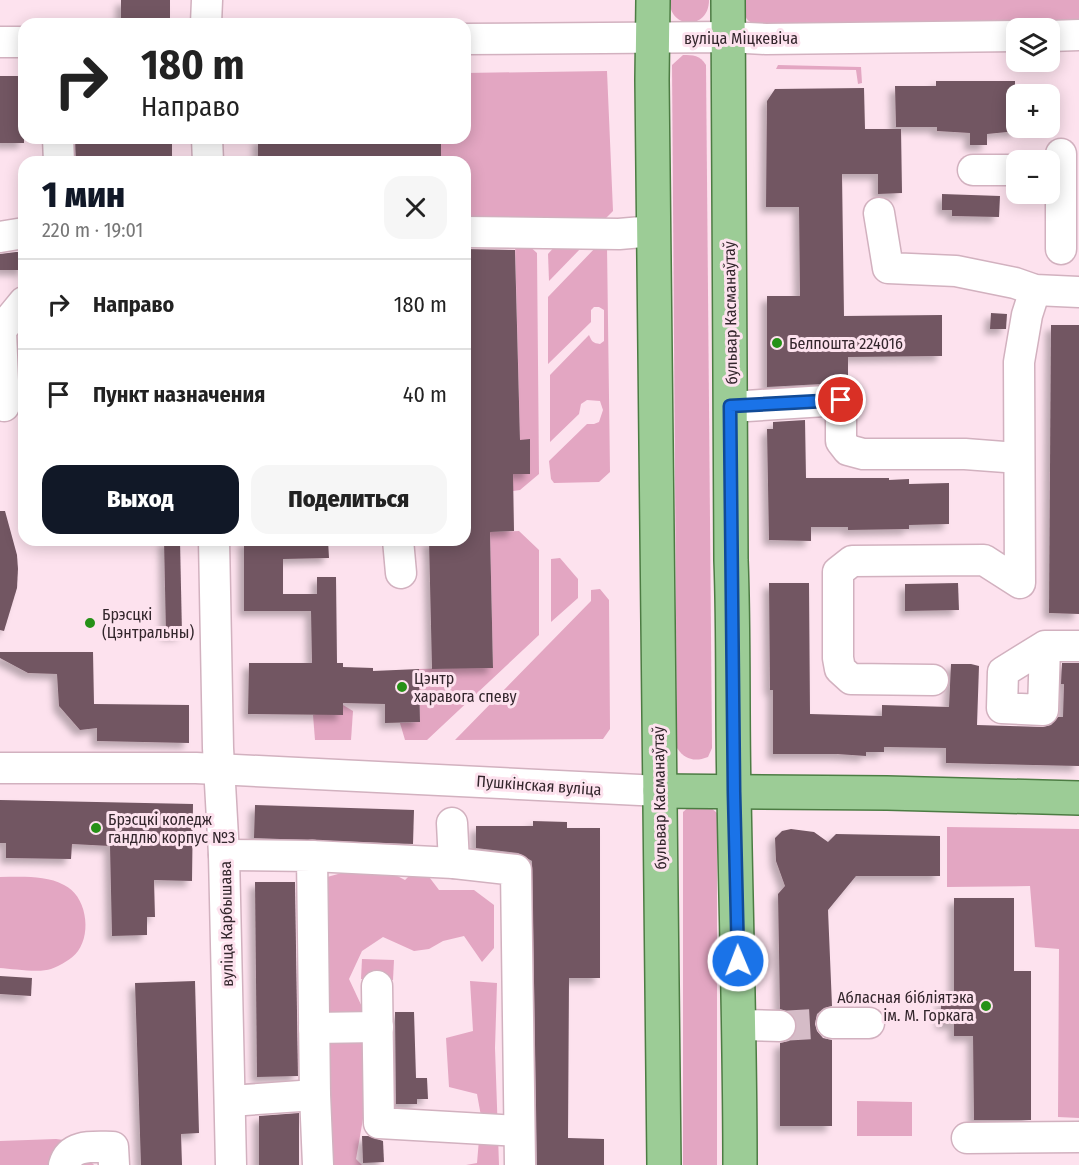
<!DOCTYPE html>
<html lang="ru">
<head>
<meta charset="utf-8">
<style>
	:root { --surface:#fff; --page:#f6f6f6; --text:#222; --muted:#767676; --line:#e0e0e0; --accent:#111827 }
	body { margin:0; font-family:"Fira Sans Condensed",sans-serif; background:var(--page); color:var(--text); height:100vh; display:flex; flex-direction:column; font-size:22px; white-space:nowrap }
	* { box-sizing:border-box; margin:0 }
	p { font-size:20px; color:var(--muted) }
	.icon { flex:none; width:33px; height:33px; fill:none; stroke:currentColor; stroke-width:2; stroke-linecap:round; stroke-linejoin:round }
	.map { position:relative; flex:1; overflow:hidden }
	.panel { position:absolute; left:18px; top:156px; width:453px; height:390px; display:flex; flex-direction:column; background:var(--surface); border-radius:18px; box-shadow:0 3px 15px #0003 }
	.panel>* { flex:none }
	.guide { position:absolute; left:18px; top:18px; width:453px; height:126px; border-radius:18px; box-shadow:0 3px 15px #0003; background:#fff; color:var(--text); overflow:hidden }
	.buttons { position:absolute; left:1006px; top:18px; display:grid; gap:12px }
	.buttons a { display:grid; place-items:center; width:54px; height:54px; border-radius:12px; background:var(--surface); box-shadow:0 3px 15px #0003; font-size:30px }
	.pin { position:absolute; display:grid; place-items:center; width:51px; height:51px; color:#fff; margin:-26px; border:3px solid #fff; border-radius:50%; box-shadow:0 2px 6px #0007 }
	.me { position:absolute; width:66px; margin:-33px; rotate:359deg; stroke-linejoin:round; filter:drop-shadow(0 0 4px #0008) }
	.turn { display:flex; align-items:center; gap:21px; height:126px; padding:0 24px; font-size:27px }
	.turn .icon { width:78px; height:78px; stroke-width:2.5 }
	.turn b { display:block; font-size:42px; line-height:51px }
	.round { display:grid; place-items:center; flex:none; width:63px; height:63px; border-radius:18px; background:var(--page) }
	.summary { display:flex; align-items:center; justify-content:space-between; height:102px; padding:0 24px }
	h1 { font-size:36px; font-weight:800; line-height:45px; color:var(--accent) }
	.button { display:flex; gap:12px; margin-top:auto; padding:12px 24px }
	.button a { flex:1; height:69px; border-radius:18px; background:var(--accent); color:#fff; font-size:24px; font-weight:800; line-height:69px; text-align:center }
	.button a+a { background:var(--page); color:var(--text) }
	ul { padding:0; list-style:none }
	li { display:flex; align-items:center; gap:18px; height:90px; padding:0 24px; border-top:2px solid var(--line) }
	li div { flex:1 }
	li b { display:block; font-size:22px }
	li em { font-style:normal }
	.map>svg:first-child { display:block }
	.green { fill:#e3a6c2 }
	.building { fill:#725662; filter:url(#shadow) }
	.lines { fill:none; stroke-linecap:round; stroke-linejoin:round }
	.minor-tunnel { stroke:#d5bcc7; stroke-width:30; stroke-dasharray:30 15; stroke-linecap:butt }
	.minor-casing { stroke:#d2b1bf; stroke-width:33 }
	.major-casing { stroke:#4c7c43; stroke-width:36 }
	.minor { stroke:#fff; stroke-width:30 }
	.major { stroke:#9ccc96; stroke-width:33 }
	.route-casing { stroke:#114b97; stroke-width:15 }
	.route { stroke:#1a73e8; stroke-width:10 }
	.poi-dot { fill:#269117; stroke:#fde2ee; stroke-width:2 }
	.labels { text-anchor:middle; stroke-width:6; stroke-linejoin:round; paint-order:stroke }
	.street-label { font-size:16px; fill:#33262c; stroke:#fde2ee }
	.poi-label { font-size:16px; fill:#33262c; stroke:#fde2ee; text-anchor:start }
</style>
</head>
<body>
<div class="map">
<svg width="1079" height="1165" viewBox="0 0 1079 1165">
	<defs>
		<filter id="shadow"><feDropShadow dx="-5.5" dy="5.5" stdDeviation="3" flood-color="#0004"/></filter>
	</defs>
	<rect width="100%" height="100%" fill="#fde2ee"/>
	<g class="green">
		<path d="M670,0H709C709,31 668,29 670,0Z"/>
		<path d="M745,0H1079V23L757,24C743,23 744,11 745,0Z"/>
		<path d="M683,55C693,55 700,55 706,65L712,748L708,757C695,762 685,760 677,748L672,65Z"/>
		<polygon points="778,65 861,67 862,83 858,84 856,70 776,69"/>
		<polygon points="607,71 613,211 604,220 465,223 465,162 441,162 441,138 465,138 465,73"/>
		<polygon points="515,243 527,244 537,253 539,474 520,490 513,491 489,475 530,473 530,440 520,440"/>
		<polygon points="556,245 583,246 549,281 548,254"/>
		<path d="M597,246H607L610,472L599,482L554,483L551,479L549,461L587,424H594L599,422L603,410L600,401L587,400L581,404L579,414L550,442V375L589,335C592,342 593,343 600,344L604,341V310L599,307H594L591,310V322L548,364V297Z"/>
		<polygon points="519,531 539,550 539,635 427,740 405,740 400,723 420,722 419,669 493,667 490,532"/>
		<polygon points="560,558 578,579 578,598 551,622 551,559"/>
		<polygon points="600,589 609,600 610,729 603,739 455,740 591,601 591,590"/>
		<polygon points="343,705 353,711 351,740 315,740 313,715"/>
		<polygon points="690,806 709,806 717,813 717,1165 683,1165 683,812"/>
		<polygon points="947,827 1079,829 1079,1118 1058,1117 1059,949 1035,947 1030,886 947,887"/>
		<polygon points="374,864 405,880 420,865 439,890 474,890 494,905 494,948 482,962 464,936 443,941 429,949 414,951 383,937 362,951 349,979 363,1009 368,1090 356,1159 362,1165 328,1165 320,879"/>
		<path d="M0,877C22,877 45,875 64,885C86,895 92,932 78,951C72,959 61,965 51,969C40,973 13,969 0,968Z"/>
		<polygon points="362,959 394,960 393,980 361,979"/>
		<polygon points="470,981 497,983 495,1048 499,1165 466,1165 477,1163 481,1116 477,1094 449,1087 446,1038 473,1031"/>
		<polygon points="857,1101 912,1102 912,1136 857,1136"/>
		<polygon points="56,1139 71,1141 94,1165 0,1165 0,1141"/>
	</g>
	<g class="building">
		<polygon points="121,0 170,0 170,20 121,19"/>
		<rect x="0" y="76" width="24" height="67"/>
		<polygon points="936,81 1015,81 1015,87 1017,87 1017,131 987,134 987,145 970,145 970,133 937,131 937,127 896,127 895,86 936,86"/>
		<polygon points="864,88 865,129 901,129 902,193 878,194 878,174 842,174 844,316 942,315 942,356 848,357 848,384 840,383 767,387 767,296 800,296 799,207 766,207 767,101 775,89"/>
		<polygon points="75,138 172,138 172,162 76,162"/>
		<rect x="258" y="138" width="183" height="24"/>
		<polygon points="942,194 1000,196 999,217 952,216 952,210 942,210"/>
		<polygon points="465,249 515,250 520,440 530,439 530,474 513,474 514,531 490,532 493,668 432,669 429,540 465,540"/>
		<polygon points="16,252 24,252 24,270 0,270 0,254"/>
		<polygon points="991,313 1007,314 1006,329 990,329"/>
		<polygon points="1051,325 1079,325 1079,614 1049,613"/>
		<polygon points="805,420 806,478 889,478 889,480 909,479 909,484 949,483 949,524 909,525 909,529 848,530 848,527 811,527 811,541 769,540 767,429 773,429 773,422"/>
		<polygon points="0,511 5,511 17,555 18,569 17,588 4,631 0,630"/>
		<polygon points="164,540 180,540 182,635 166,635"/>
		<polygon points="244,540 328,540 329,558 283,559 283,594 317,594 317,577 336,577 337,663 343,663 343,667 373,668 373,671 419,669 420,722 385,723 385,704 343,703 343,715 248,714 249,663 312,663 311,611 244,611"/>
		<polygon points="769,583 809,583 810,714 882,716 882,705 949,707 951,664 971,664 979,666 977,725 1043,727 1051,725 1058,717 1063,717 1064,684 1061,684 1062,663 1079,663 1079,766 946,763 946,748 884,747 884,752 866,752 866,756 837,754 773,754 773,690 770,690"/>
		<polygon points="958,583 959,610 905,611 905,584"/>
		<polygon points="0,652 93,652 94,704 189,705 189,743 97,741 97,728 80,730 59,706 57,674 28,673 0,658"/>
		<polygon points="0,800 193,804 192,881 154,880 155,917 147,917 147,935 112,936 110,846 72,844 71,859 6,858 6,843 0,843"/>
		<polygon points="255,805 414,810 413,844 254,838"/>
		<polygon points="533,821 567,822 567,828 600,828 600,978 569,978 568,1138 604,1139 604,1165 537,1165 532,861 518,853 476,848 476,826 533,826"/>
		<polygon points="791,829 814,832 828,842 836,834 940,836 940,876 856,876 828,910 832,1006 824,1008 817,1014 815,1024 817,1031 823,1038 832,1040 832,1126 780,1126 780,1043 789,1041 794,1035 797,1026 795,1017 789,1012 780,1009 778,894 785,886 776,861 775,838 782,831"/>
		<polygon points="255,882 295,882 298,1076 257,1077"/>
		<polygon points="954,898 1014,898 1014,971 1031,971 1031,1120 974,1120 973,1036 954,1036 954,1024 941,1024 941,1001 954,1001"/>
		<polygon points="0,976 32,978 31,996 0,994"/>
		<polygon points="195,981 199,1133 181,1134 182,1165 141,1165 135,983"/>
		<polygon points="395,1012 414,1012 416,1078 427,1078 428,1099 417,1099 417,1104 396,1104"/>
		<polygon points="299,1113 299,1165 259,1165 259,1116"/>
		<polygon points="362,1136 368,1136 383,1141 384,1162 363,1163"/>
	</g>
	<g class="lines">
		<polyline class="minor-tunnel" points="780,1026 832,1023"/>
		<defs>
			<g id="minor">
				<polyline points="206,24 207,0"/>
				<polyline points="1050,36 1079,35"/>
				<polyline points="465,39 728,37 766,39 1017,36"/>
				<polyline points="0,42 24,42"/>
				<polyline points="58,138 59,162"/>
				<polyline points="207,138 208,162"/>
				<polyline points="1061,154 1061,249"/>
				<polyline points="973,170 1017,170"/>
				<polyline points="879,213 888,268 956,271 1015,283 1035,290 1079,292"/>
				<polyline points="465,232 619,234 654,231"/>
				<polyline points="0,237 24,233"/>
				<polyline points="4,406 1,330 24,302"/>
				<polyline points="731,407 841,400 841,441 848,450 863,454 965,454 1019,458"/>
				<polyline points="214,540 218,748 224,855 231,1165"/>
				<polyline points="398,540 401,573"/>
				<polyline points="1045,646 1043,710 1002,708 1003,672 1045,646 1079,646"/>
				<polyline points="933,680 851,679 840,669 838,658 838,572 852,561 984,560 1020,583 1019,362 1027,315 1035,290"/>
				<polyline points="0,768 196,768 660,791"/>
				<polyline points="452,823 454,863 516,870 520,1165"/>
				<polyline points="224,855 312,856 315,1095 318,1165"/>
				<polyline points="312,856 454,863"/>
				<polyline points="377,986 379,1123 519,1131"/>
				<polyline points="832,1023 869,1023"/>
				<polyline points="740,1025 780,1026"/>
				<polyline points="314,1028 378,1027"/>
				<polyline points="230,1101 315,1095"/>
				<polyline points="967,1138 1079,1137"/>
				<path d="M64,1165C70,1143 95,1147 113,1147L114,1165"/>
			</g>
			<g id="major">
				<polyline points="653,0 652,80 664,1165"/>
				<path d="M728,0L731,560C734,637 732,715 734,792C736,916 740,1041 740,1165"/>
				<polyline points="660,791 887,793 1079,798"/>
			</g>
		</defs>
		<use href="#minor" class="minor-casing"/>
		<use href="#major" class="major-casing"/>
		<use href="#minor" class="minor"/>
		<use href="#major" class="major"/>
	</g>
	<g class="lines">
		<defs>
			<polyline id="route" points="738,961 734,792 730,406 841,400"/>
		</defs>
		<use href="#route" class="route-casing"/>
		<use href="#route" class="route"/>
	</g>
	<g class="poi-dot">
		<circle cx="777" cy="343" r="6"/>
		<circle cx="90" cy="623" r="6"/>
		<circle cx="402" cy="687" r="6"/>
		<circle cx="96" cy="828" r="6"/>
		<circle cx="986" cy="1006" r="6"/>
	</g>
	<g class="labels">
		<g class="street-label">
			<text x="741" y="44">вуліца Міцкевіча</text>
			<text transform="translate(730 313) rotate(-91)" y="6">бульвар Касманаўтаў</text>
			<text transform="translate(539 785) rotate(4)" y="6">Пушкінская вуліца</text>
			<text transform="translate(659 798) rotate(-91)" y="6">бульвар Касманаўтаў</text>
			<text transform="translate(226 924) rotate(-91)" y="6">вуліца Карбышава</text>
		</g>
		<g class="poi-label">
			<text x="789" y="349">Белпошта 224016</text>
			<text x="102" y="620">Брэсцкі<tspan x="102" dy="18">(Цэнтральны)</tspan></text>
			<text x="414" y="684">Цэнтр<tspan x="414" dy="18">харавога спеву</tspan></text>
			<text x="108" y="825">Брэсцкі коледж<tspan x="108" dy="18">гандлю корпус №3</tspan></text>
			<text x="974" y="1003" text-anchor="end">Абласная бібліятэка<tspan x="974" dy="18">ім. М. Горкага</tspan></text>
		</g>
	</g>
</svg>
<div class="buttons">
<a><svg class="icon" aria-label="layers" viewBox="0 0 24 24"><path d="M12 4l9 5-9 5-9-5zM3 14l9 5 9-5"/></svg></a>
<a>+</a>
<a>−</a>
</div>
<div class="pin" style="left:841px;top:400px;background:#d93025"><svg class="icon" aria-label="arrive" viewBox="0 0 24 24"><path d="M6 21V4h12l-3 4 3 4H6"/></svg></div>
<svg class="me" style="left:738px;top:961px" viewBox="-20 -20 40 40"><circle r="17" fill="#1a73e8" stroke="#fff" stroke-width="3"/><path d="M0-11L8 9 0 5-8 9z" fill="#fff"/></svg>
<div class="guide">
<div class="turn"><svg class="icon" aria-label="right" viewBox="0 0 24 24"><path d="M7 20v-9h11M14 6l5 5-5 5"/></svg><div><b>180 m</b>Направо</div></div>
</div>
<section class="panel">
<div class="summary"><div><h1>1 мин</h1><p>220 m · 19:01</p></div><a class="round"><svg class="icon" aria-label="close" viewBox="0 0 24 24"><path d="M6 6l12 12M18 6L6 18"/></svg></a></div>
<ul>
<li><svg class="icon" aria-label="right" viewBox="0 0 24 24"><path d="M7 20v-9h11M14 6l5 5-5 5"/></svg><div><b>Направо</b></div><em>180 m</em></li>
<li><svg class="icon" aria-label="arrive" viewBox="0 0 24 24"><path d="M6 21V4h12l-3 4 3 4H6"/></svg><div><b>Пункт назначения</b></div><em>40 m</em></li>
</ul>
<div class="button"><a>Выход</a><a>Поделиться</a></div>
</section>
</div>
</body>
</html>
